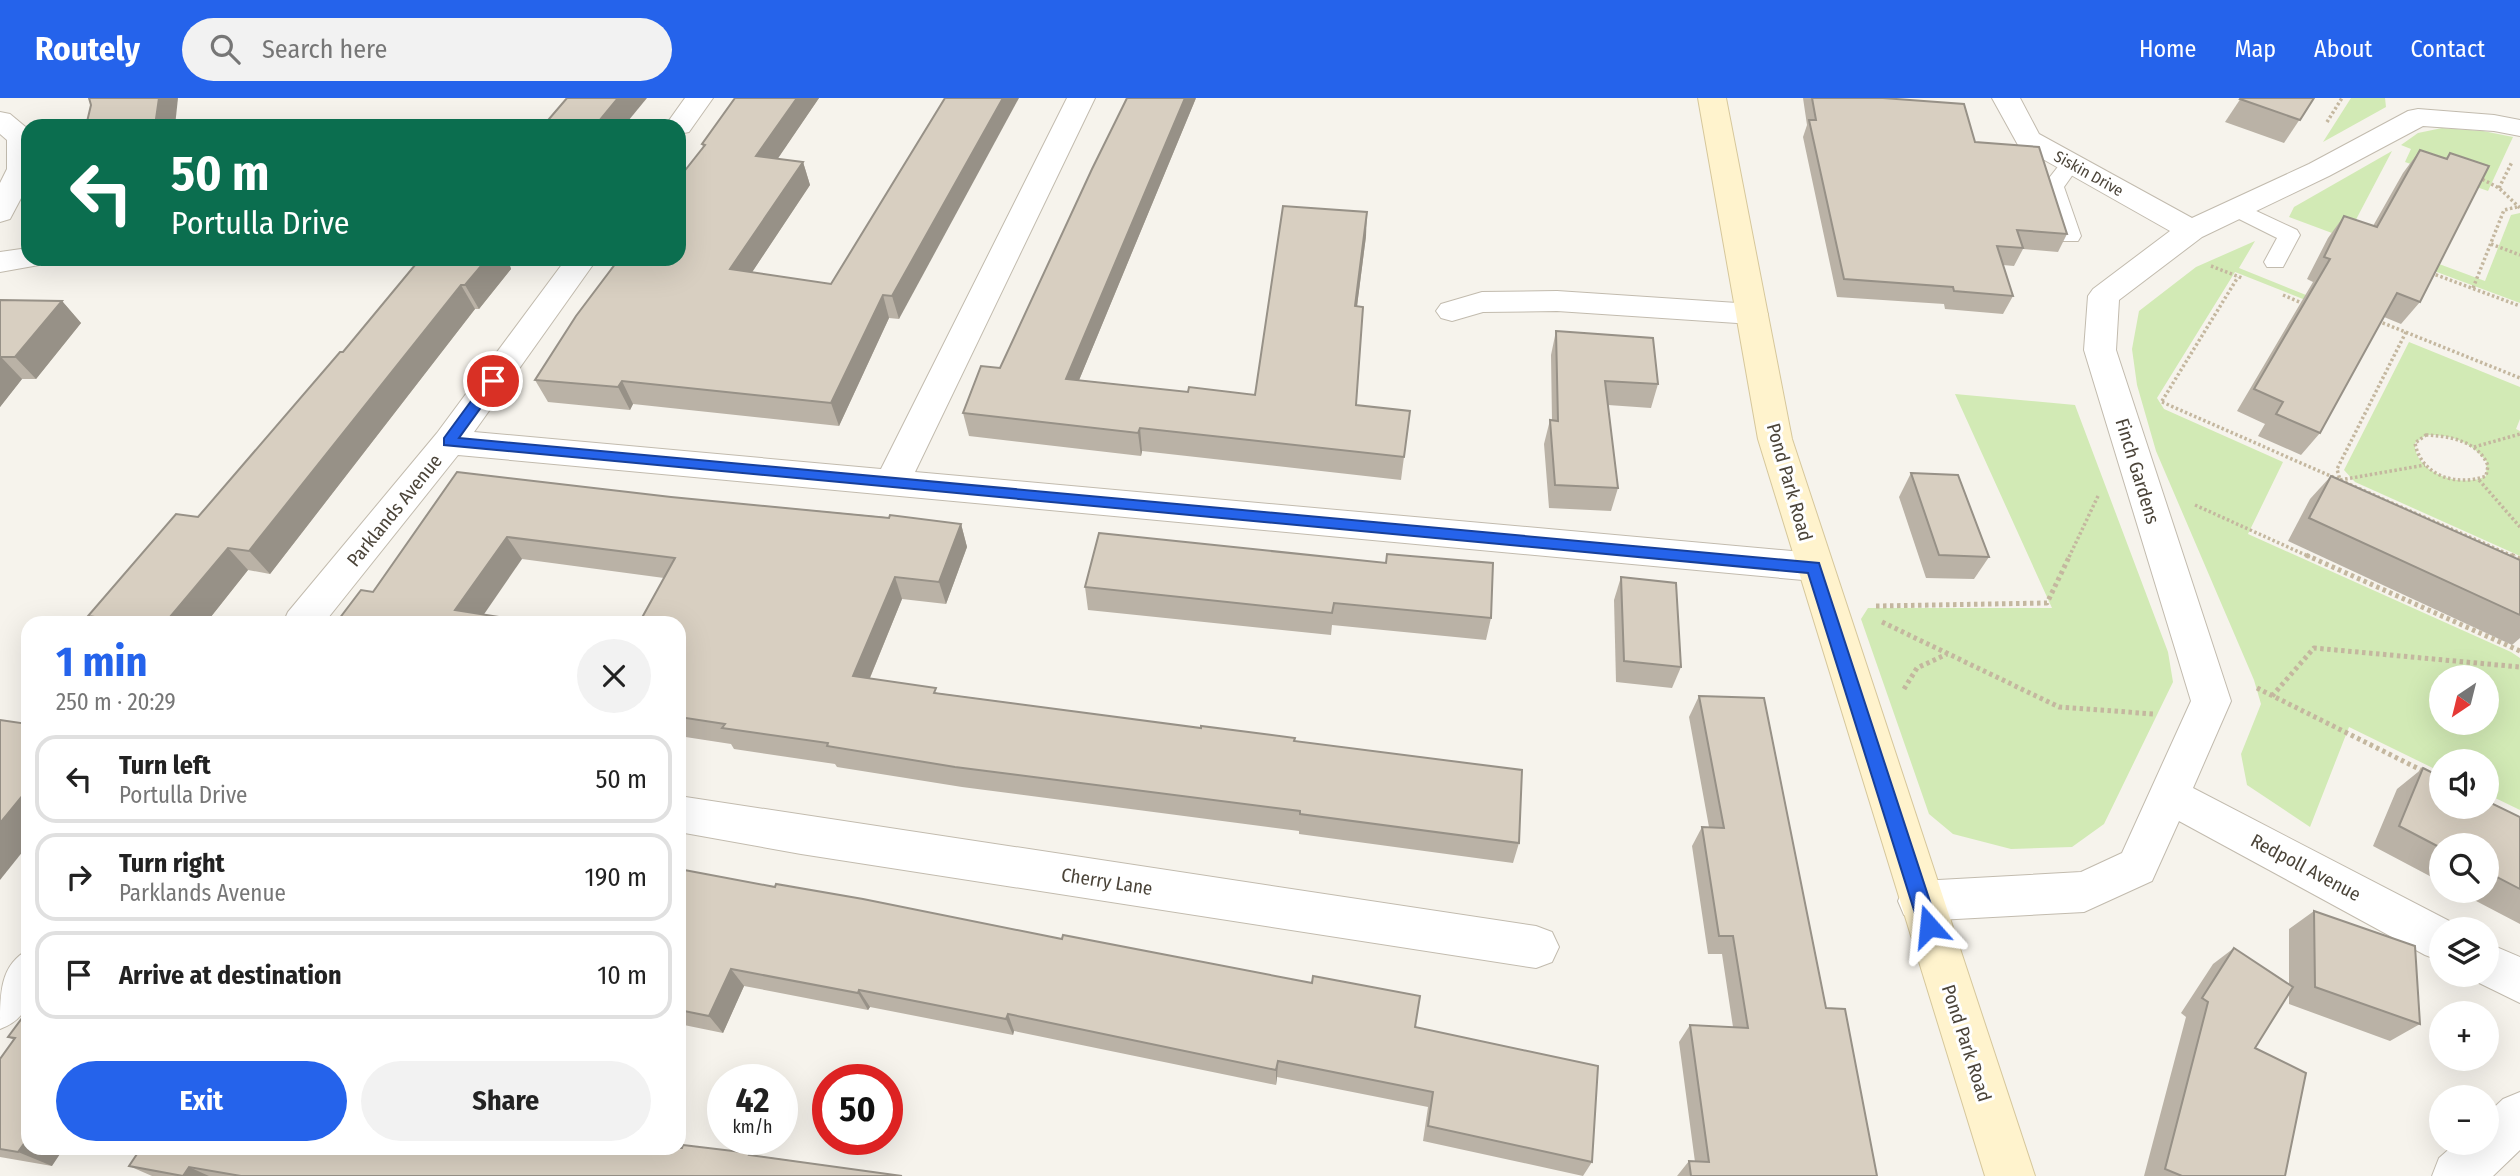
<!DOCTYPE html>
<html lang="en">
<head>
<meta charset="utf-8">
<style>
	:root { --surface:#fff; --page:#f2f2f2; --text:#222; --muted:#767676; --line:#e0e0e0; --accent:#2563eb }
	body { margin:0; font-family:"Fira Sans Condensed",sans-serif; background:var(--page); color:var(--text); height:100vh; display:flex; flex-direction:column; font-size:26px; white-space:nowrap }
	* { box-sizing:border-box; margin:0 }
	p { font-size:23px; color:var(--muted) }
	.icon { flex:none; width:38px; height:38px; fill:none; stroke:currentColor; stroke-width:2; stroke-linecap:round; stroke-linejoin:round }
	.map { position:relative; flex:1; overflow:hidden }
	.panel { position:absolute; left:21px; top:518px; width:665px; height:539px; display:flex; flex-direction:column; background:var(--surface); border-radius:21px; box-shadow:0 7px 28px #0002 }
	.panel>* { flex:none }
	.banner { position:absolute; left:21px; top:21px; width:665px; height:147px; border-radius:21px; box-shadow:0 7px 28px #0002; background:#0b6e4f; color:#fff; overflow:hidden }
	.needle { width:46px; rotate:215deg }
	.controls { position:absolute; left:2429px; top:567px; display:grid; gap:14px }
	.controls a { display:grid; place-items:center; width:70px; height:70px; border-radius:50%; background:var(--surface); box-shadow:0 7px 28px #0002; font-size:35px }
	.speed { position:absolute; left:707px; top:966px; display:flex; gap:14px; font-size:35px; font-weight:700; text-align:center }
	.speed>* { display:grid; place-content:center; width:91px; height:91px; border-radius:50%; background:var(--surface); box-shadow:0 7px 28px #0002; line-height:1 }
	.speed small { font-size:18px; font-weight:400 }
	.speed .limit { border:10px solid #d22; background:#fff; color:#111 }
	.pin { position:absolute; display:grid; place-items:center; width:60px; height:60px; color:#fff; margin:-30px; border:4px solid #fff; border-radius:50%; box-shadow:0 2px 7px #0007 }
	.me { position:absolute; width:77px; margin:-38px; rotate:342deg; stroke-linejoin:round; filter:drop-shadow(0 0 5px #0008) }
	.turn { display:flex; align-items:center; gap:24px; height:147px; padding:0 35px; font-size:32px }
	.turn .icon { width:91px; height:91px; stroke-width:2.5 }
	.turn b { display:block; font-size:49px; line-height:60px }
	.round { display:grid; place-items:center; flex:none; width:74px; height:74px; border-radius:37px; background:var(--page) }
	.overview { display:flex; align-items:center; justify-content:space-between; height:119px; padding:0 35px }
	h1 { font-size:42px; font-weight:700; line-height:52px; color:var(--accent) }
	.action { display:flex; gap:14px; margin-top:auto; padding:14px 35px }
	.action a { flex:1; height:80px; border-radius:42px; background:var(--accent); color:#fff; font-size:28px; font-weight:700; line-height:80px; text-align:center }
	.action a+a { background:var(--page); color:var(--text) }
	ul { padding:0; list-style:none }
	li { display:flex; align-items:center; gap:21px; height:88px; margin:0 14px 10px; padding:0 21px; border:4px solid var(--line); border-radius:21px }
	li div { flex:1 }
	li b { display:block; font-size:26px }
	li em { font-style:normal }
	header { display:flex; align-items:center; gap:42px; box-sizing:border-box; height:98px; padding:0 35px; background:var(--accent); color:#fff }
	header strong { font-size:33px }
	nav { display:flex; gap:38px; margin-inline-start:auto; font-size:24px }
	.search { width:490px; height:63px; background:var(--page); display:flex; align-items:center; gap:18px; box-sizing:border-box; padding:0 24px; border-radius:38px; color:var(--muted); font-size:26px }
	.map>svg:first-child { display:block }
	.green { fill:#d2eab5; fill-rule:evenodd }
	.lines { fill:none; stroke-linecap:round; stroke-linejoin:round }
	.service-casing { stroke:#c2bbae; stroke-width:2 }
	.minor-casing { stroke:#c2bbae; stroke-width:2 }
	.secondary-casing { stroke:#d6c79b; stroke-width:2 }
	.path-far1 { stroke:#c4b79f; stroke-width:3.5; stroke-dasharray:2.5 2.5; stroke-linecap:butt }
	.path { stroke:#c4b79f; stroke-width:5; stroke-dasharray:3.5 3.5; stroke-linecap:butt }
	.service { fill:#fff; fill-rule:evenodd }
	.minor { fill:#fff; fill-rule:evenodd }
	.secondary { fill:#fff3cd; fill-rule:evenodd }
	.wall { fill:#bab2a6 }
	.shaded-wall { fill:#979187 }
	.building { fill:#d8cfc1; stroke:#979187; stroke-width:2 }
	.route { fill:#2563eb; stroke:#184099; stroke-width:2 }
	.labels { text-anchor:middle; stroke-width:6; stroke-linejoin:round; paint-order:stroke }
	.far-street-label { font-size:16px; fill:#4b4439; stroke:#fff }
	.street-label { font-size:19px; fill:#4b4439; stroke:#fff }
</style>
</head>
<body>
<header>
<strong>Routely</strong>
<div class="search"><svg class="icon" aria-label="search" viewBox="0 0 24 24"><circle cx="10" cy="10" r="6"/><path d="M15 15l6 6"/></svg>Search here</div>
<nav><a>Home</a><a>Map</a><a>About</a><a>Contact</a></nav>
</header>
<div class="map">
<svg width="2520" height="1078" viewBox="0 0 2520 1078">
	<rect width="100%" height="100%" fill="#f6f3ec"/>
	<g class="green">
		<polygon points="2351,0 2385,0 2386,9 2323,44"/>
		<polygon points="2442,30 2483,33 2513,39 2488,93 2405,64 2411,51 2401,47 2418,35"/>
		<polygon points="2392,53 2350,133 2485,183 2511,117 2520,115 2520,205 2289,119 2294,109"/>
		<path d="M2255,143L2239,170L2321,203L2318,207L2235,174L2157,300L2164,311L2283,364L2248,436L2511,554L2520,560V712L2487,696V663H2441V674L2349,629L2310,729L2247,687L2241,656L2261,606L2254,582L2156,353L2137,287L2132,251L2139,213L2196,169ZM2441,579H2487V625H2441Z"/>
		<path d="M2409,244L2520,289V321L2516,331L2520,333V458L2355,384L2344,372ZM2426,337C2451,336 2472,344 2487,364L2486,378C2463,391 2413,375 2415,345Z"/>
		<polygon points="1955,296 2075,307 2168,554 2173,584 2104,726 2072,749 2011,751 1953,736 1929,716 1861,521 1868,510 2052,510"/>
	</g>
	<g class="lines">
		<defs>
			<g id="service">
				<polygon points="2071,59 2078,61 2081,65 2064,89 2081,138 2078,143 2062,143 2059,138 2042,89 2064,61"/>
				<polygon points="2237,104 2297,132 2300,137 2283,169 2267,169 2264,164 2277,140 2229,116 2226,111 2229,106"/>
			</g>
			<g id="minor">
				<polygon points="685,0 713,0 689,34 679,36 679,28 665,28"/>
				<polygon points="1067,0 1095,0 915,374 1814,455 1827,459 1833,469 1827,479 1814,483 458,357 324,525 283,525 288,514 437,335 566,161 597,161 474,334 881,371"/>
				<polygon points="1992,0 2020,0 2039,36 2192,120 2309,66 2408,13 2418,11 2494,17 2520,22 2520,38 2494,33 2423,28 2329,78 2202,139 2119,202 2116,252 2231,603 2193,690 2457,827 2459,831 2441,831 2441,863 2425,857 2179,723 2152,783 2084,814 1920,823 1904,817 1898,803 1904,789 1920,783 2081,774 2122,755 2191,603 2084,252 2088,198 2093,191 2170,133 2018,47"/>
				<polygon points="0,14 10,16 28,31 28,87 10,121 0,124 0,85 7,71 7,42 0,36"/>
				<polygon points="28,150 28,161 43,161 39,167 0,174 0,154"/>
				<polygon points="1557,193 1752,206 1763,209 1768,216 1763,223 1752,226 1557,213 1483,214 1452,223 1441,220 1436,213 1441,206 1482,194"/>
				<polygon points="679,698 1536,828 1552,834 1559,849 1552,864 1536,870 801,756 679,734"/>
				<polygon points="2487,845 2520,859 2520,905 2471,881 2469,877 2487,877"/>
				<path d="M28,852C28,887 39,916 0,931C0,895 0,867 28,852Z"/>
				<polygon points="2520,994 2520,1052 2493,1078 2432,1078 2439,1060 2456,1045 2487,1045 2487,1016 2503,1001"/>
			</g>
			<polygon id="secondary" points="1698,0 1726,0 1792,341 2035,1078 1985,1078 1758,341"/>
		</defs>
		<use href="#service" class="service-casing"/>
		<use href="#minor" class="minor-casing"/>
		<use href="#secondary" class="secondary-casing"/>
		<g class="path-far1">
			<polyline points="2327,24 2342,0"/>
			<polyline points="2478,79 2499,90 2520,110"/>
			<polyline points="2499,90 2512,64"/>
			<polyline points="2491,146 2520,157"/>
			<polyline points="2211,168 2242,180"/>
			<polyline points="2431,175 2520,208"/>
			<polyline points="2473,190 2504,112 2517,109"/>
			<polyline points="2283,197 2304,206"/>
			<polyline points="2378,223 2520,280"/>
			<polyline points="2406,234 2337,371 2340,382 2425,367"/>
			<polyline points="2162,303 2238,179"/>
			<polyline points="2162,304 2515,459"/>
			<path d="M2426,337C2449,338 2479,343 2488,368L2486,378C2457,389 2421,378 2415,345Z"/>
			<polyline points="2474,349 2520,336"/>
			<polyline points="2479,382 2520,429"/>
			<polyline points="2195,407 2310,459"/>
			<polyline points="2069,459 2099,396"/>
		</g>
		<g class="path">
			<polyline points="2306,457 2520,553"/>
			<polyline points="2511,457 2520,461"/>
			<polyline points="1876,508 2047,505 2070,457"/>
			<polyline points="1882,524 2059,609 2154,616"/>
			<polyline points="2257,590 2425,674"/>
			<polyline points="1904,591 1917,570 1947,556"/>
			<polyline points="2272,598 2314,550 2520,569"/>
		</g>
		<use href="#service" class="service"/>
		<use href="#minor" class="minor"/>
		<use href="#secondary" class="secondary"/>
	</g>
	<g class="wall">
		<polygon points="735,0 819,0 777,61 803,64 810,87 752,174 831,186 945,0 899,221 889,220 839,328 633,306 630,312 548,304 535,282 679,161 703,49 702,46"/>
		<polygon points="1196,0 1079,282 1188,294 1255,297 1366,138 1357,208 1356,307 1410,313 1401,382 1142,353 1141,358 969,338 963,315 1000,270"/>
		<polygon points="1803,0 1883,0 1975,44 2067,136 2058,154 2023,151 2014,168 2003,167 2013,198 2003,216 1945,211 1944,206 1837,199 1803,39 1807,27"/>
		<polygon points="2241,0 2314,0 2284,45 2225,24"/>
		<polygon points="2420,52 2445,61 2450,55 2420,204 2401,226 2384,219 2320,335 2301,357 2258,338 2265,326 2237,313 2313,184 2307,181 2328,140 2344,118 2373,128 2403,75"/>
		<polygon points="420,161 516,161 510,168 511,171 479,211 475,211 270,476 248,472 206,525 96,525 88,518 198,419 343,254"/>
		<polygon points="0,202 62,203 81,225 36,281 22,281 0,309"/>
		<polygon points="1556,233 1658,286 1651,310 1608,307 1618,390 1611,413 1549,410 1544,346 1550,322 1552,323 1551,257"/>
		<polygon points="457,374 671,399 961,426 967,449 946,506 902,501 870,580 938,595 1295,643 1519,745 1513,765 1299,736 1299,733 962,689 837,669 835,666 734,651 731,646 679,638 679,525 664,480 522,461 336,525 373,494"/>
		<polygon points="1911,375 1989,459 1974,481 1926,480 1899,399"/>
		<polygon points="2331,378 2520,462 2520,540 2512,547 2288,443 2310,401"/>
		<polygon points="1099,435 1491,520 1486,542 1332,527 1331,537 1088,512 1085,489"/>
		<polygon points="1621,479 1681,569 1672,590 1616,584 1614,502"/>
		<polygon points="1699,598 1826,910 1877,1078 1677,1078 1689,1063 1695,1064 1679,944 1690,927 1733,929 1722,856 1708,856 1692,748 1702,729 1709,729 1689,619"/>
		<polygon points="2423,670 2520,719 2520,826 2457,793 2487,793 2487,747 2441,747 2441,784 2373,748 2397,691"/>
		<polygon points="679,771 1415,929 1592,1064 1583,1078 1423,1043 1428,1009 1277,979 1276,987 1014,933 1013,937 870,909 868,912 744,888 723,935 679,926"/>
		<polygon points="2314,813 2420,926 2390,943 2289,906 2289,896 2255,950 2285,1078 2144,1078 2186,919 2181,915 2213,866 2234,850 2289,886 2289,831"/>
		<polygon points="28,912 52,1068 0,1059 0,961 14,942 8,939"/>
		<polygon points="750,1055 753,1057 902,1078 152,1078 129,1068"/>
	</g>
	<g class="shaded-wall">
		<polygon points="159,0 178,0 175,28 155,28"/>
		<polygon points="618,0 647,0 624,28 595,28"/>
		<polygon points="797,0 819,0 764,81 756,58"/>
		<polygon points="1003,0 1019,0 899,221 892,198"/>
		<polygon points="1185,0 1196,0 1070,304 1066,281"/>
		<polygon points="803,64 810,87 739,194 730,171"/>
		<polygon points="1367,114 1366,138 1354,232 1355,208"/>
		<polygon points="487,161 516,161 510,168 511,171 479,211 465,187"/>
		<polygon points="461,187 475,211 270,476 249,453"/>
		<polygon points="883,197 889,220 839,328 831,305"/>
		<polygon points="62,203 81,225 36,281 15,259"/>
		<polygon points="1,259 22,281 0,309 0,260"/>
		<polygon points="622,283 633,306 630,312 618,289"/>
		<polygon points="1140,330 1142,353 1141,358 1138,335"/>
		<polygon points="961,426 967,449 946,506 939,484"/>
		<polygon points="507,439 522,461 478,525 455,512"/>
		<polygon points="228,450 248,472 206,525 165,525"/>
		<polygon points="895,479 902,501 862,599 853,578"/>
		<polygon points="28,691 28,747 0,782 0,725"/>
		<polygon points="731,871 744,888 723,935 709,918"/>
		<polygon points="859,892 870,909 868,912 858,895"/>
		<polygon points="1008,916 1014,933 1013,937 1006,921"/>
		<polygon points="1278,963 1277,979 1276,987 1276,972"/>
		<polygon points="28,1040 28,1050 64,1050 52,1068 18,1054"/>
		<polygon points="189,1069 209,1078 183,1078"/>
	</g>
	<g class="building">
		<polygon points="89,0 159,0 155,28 86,28 91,7"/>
		<polygon points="567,0 618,0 595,28 543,28"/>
		<polygon points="735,0 797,0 756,58 803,64 730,171 831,186 945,0 1003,0 892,198 883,197 831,305 622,283 618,289 535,282 576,218 619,161 679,161 679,80 705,47 702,46"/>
		<polygon points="1127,0 1185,0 1066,281 1188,294 1189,289 1255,297 1283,108 1367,114 1355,208 1363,209 1356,307 1410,313 1404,359 1140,330 1138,335 963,315 981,268 1000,270 1092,71"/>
		<polygon points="1812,0 1883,0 1964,6 1975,44 2039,49 2067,136 2017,132 2023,150 1997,148 2013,198 1954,193 1953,189 1844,181 1809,22 1816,22"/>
		<polygon points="2241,0 2314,0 2300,22 2240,1"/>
		<polygon points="2420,52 2447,61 2450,55 2489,68 2420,204 2397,195 2320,335 2276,316 2283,304 2254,291 2330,161 2324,159 2344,118 2377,129"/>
		<polygon points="420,161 487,161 465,187 461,187 249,453 228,450 165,525 135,525 88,518 176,416 198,419 340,254 343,254"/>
		<polygon points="0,202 62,203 15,259 1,259 0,260"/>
		<polygon points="1556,233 1653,240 1658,286 1605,283 1618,390 1555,387 1550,322 1558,323"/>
		<polygon points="457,374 671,399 889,420 890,417 961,426 939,484 895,479 853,578 936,590 934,595 1201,630 1201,628 1295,640 1294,643 1522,672 1519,745 1300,716 1300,713 955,669 827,648 828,645 722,630 725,626 679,619 679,525 639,525 675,460 507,439 455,512 537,525 336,525 361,492 373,494"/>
		<polygon points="1911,375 1958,377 1989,459 1939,457"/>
		<polygon points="2331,378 2520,462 2520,517 2309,420"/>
		<polygon points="1099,435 1386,465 1387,456 1493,465 1491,520 1334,505 1332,515 1085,489"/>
		<polygon points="1621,479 1676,485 1681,569 1624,563"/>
		<polygon points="1699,598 1764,600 1826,910 1845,911 1877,1078 1691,1078 1689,1063 1709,1064 1690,927 1748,930 1733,838 1719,838 1702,729 1724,730"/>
		<polygon points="0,622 28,626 28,691 0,725"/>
		<polygon points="2423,670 2441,679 2441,709 2487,709 2487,703 2520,719 2520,791 2487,774 2487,747 2441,747 2441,750 2399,728"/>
		<polygon points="679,771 775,789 776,786 863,801 1062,841 1063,837 1312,885 1313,878 1420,898 1415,929 1598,968 1592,1064 1428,1028 1433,994 1278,963 1276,972 1008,916 1006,921 859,892 858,895 731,871 709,918 679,912"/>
		<polygon points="2314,813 2415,848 2420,926 2315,889"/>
		<polygon points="2234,850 2293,889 2255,950 2306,975 2285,1078 2182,1078 2165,1071 2208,904 2202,900"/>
		<polygon points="28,912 28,1040 18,1054 0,1051 0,961 15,940 8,939"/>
		<polygon points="683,1047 750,1055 749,1057 902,1078 241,1078 189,1069 183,1078 129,1068 141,1050 682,1050"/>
	</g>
	<polygon class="route" points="493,278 500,283 459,340 1819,465 1938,828 1935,834 1929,836 1922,834 1919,828 1808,475 444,347 444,340 488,280"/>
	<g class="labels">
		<g class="far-street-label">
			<text transform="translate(2089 75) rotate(29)" y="6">Siskin Drive</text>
		</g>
		<g class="street-label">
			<text transform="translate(2138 373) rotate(73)" y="7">Finch Gardens</text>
			<text transform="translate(1790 384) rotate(74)" y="7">Pond Park Road</text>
			<text transform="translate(394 412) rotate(-51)" y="7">Parklands Avenue</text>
			<text transform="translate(2306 769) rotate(28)" y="7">Redpoll Avenue</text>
			<text transform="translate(1107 783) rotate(9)" y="7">Cherry Lane</text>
			<text transform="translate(1967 945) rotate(72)" y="7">Pond Park Road</text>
		</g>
	</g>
</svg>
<div class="controls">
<a><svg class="needle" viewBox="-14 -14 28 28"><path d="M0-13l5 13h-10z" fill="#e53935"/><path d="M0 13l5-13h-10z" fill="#767676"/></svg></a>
<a><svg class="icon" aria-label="sound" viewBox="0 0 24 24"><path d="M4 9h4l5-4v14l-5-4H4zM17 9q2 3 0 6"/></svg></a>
<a><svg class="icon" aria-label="search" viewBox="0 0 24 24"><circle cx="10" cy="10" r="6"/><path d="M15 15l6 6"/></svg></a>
<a><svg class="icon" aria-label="layers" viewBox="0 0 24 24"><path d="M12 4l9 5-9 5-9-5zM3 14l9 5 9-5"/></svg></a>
<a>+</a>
<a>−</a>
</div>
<div class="speed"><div>42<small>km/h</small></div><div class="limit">50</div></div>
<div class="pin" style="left:493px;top:283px;background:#d93025"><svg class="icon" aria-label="arrive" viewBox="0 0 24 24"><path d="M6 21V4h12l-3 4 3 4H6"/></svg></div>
<svg class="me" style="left:1929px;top:828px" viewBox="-20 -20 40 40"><path d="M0-17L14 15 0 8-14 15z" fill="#2563eb" stroke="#fff" stroke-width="4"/></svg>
<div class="banner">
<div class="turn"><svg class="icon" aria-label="left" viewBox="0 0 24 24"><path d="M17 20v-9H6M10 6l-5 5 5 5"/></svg><div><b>50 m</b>Portulla Drive</div></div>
</div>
<section class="panel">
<div class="overview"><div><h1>1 min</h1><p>250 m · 20:29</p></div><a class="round"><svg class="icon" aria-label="close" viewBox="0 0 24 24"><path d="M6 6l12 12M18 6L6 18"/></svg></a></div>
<ul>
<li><svg class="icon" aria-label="left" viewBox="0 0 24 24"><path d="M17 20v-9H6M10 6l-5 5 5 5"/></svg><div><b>Turn left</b><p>Portulla Drive</p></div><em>50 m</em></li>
<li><svg class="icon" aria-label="right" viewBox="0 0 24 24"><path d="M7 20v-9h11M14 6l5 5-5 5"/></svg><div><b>Turn right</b><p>Parklands Avenue</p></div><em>190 m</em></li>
<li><svg class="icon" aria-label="arrive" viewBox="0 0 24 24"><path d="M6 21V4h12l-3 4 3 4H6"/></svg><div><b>Arrive at destination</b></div><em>10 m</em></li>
</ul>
<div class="action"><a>Exit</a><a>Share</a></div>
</section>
</div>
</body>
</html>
